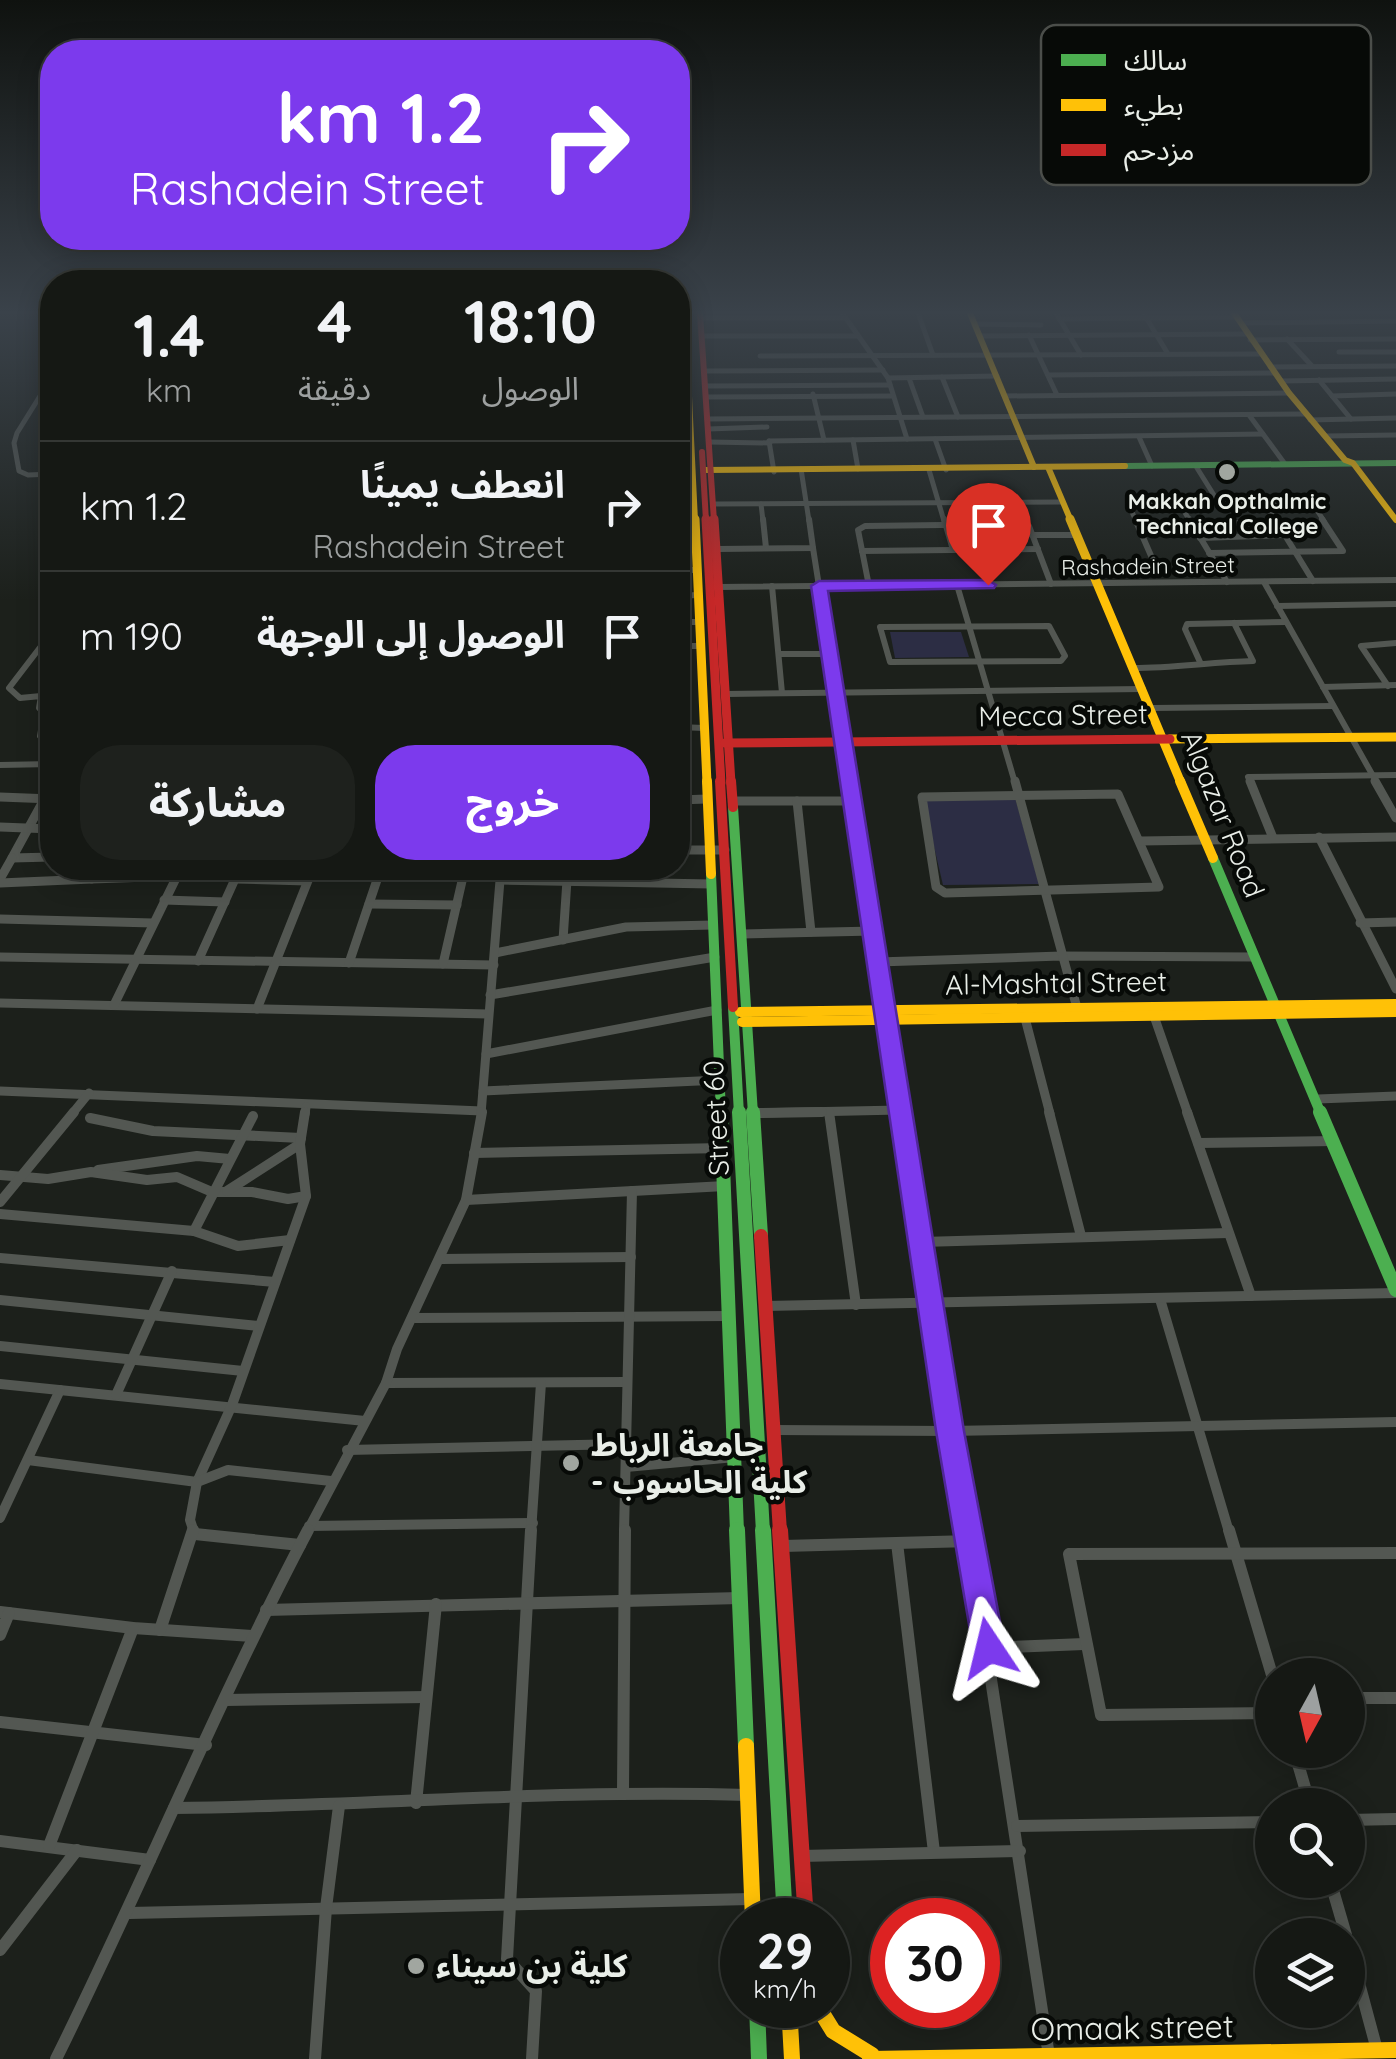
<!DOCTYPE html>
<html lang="ar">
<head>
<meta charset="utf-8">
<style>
	:root { --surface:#151814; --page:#1e211d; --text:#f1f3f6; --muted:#9da0a0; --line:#343734; --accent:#7c3aed }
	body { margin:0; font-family:Quicksand,"Noto Sans Arabic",sans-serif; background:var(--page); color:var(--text); direction:rtl; height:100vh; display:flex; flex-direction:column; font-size:38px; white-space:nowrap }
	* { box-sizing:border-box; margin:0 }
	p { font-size:32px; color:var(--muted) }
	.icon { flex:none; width:55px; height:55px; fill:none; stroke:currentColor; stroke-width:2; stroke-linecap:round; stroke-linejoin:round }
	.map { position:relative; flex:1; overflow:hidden; direction:ltr }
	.sheet { position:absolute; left:40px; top:270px; width:650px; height:610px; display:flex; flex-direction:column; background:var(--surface); border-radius:40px; box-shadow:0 5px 25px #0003,0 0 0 2px var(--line); direction:rtl }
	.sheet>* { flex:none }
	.top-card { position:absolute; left:40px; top:40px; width:650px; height:210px; border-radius:40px; box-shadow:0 5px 25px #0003,0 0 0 2px var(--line); direction:rtl; background:#7c3aed; color:#fff; overflow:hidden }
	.needle { width:65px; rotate:188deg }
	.buttons { position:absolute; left:1255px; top:1658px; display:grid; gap:20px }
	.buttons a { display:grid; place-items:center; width:110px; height:110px; border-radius:50%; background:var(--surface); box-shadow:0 5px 25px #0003,0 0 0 2px var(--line); font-size:50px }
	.speed { position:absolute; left:720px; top:1898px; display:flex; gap:20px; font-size:50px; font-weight:700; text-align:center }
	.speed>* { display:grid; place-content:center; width:130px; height:130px; border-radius:50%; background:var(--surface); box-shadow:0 5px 25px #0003,0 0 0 2px var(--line); line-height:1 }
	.speed small { font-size:25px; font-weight:400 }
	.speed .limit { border:15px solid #d22; background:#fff; color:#111 }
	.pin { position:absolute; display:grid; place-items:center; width:85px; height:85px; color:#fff; margin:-102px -42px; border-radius:50% 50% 50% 0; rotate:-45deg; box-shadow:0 0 10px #0007 }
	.pin .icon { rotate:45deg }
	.me { position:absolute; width:110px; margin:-55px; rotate:350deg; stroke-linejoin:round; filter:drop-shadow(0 0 8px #0008) }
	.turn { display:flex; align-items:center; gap:35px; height:210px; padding:0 40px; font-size:45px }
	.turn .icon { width:130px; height:130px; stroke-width:2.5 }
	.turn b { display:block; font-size:70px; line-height:85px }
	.eta { display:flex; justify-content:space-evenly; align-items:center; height:170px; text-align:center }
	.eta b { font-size:60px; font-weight:800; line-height:70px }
	.cta { display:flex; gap:20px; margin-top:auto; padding:20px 40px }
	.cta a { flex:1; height:115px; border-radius:40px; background:var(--accent); color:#fff; font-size:40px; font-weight:800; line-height:115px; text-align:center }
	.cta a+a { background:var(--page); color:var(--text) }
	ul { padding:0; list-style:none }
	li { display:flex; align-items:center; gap:30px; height:130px; padding:0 40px; border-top:2px solid var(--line) }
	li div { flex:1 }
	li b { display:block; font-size:38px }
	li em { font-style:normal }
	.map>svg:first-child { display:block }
	.green { fill:#2c2d44 }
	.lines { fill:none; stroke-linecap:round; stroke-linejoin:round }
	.street-far4 { stroke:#535752; stroke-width:5 }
	.street-far3 { stroke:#535752; stroke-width:6 }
	.street-far2 { stroke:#535752; stroke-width:9 }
	.street-far1 { stroke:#535752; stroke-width:10 }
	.street { stroke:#535752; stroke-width:12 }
	.fast-far3 { stroke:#4caf50; stroke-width:6 }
	.fast-far2 { stroke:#4caf50; stroke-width:10 }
	.fast-far1 { stroke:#4caf50; stroke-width:14 }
	.fast { stroke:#4caf50; stroke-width:16 }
	.slow-far3 { stroke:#ffc107; stroke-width:6 }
	.slow-far2 { stroke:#ffc107; stroke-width:9 }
	.slow-far1 { stroke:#ffc107; stroke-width:10 }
	.slow { stroke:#ffc107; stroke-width:16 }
	.jam-far4 { stroke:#c62828; stroke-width:6 }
	.jam-far3 { stroke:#c62828; stroke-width:9 }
	.jam-far2 { stroke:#c62828; stroke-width:10 }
	.jam-far1 { stroke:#c62828; stroke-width:14 }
	.jam { stroke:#c62828; stroke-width:16 }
	.route { fill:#7c3aed; stroke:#51269a; stroke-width:2.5 }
	.poi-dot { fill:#a1a6a0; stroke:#070a07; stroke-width:4 }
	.labels { text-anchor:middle; stroke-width:9; stroke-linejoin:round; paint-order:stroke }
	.far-poi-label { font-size:22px; font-weight:bold; fill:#e9eee8; stroke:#070a07 }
	.far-street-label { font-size:22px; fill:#e9eee8; stroke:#070a07 }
	.street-label { font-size:28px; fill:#e9eee8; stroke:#070a07 }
	.near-poi-label { font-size:32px; font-weight:bold; fill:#e9eee8; stroke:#070a07; text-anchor:start }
	.near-street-label { font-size:32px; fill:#e9eee8; stroke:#070a07 }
	.key { fill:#070a07; stroke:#4b4e4a; stroke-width:2.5 }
	.key-label { font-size:28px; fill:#e9eee8 }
</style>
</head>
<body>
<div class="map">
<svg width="1396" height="2059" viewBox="0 0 1396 2059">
	<rect width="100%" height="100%" fill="#1c201b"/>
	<g class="green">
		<polygon points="945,526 1018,526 1023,545 950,545"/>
		<polygon points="890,632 961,632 969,657 895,658"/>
		<polygon points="1015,797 1039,884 943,885 923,800"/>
	</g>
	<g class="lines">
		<g class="street-far4">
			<polyline points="918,313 933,355"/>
			<polyline points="1056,313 1081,355"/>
			<polyline points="843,314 888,378 907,439"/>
			<polyline points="1144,314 1168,354"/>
			<polyline points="700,318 846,318"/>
			<polyline points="1059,319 1237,317"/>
			<polyline points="1241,323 1396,321"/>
			<polyline points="975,324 1041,325"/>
			<polyline points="1029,335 1057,395"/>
			<polyline points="702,336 858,336"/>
			<polyline points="980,336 1246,334"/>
			<polyline points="1287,339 1312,366"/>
			<polyline points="1250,340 1396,339"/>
			<polyline points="1339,352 1396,352"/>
			<polyline points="760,356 1261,354"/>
			<polyline points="1270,367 1396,366"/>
			<polyline points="704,371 883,370"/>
			<polyline points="1048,375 1275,373"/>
			<polyline points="942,377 958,417"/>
			<polyline points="888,378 997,376"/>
			<polyline points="909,378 923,417"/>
			<polyline points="1319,380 1351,419"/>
			<polyline points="1281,381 1396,379"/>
			<polyline points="705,386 890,385"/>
			<polyline points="52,387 45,388 17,433 14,443 19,471 28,475 52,474"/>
			<polyline points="813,394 824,440"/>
			<polyline points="1005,396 1289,393"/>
			<polyline points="1332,396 1396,394"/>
			<polyline points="706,397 893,396"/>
			<polyline points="678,413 689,413"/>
			<polyline points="1249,415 1285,464"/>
			<polyline points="707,419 1305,414"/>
			<polyline points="1310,420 1396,418"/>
			<polyline points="678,429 689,429"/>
			<polyline points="708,429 767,427"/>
			<polyline points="1326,436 1396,435"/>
			<polyline points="1139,437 1152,466"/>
			<polyline points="935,439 946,470"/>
			<polyline points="853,440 858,469"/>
			<polyline points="769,441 1263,434"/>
			<polyline points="769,441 774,472"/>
			<polyline points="709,442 770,443"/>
			<polyline points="678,446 690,446"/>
			<polyline points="1197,468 1217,500"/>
			<polyline points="801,469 809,521"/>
			<polyline points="678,470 691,470"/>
			<polyline points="929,470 944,521"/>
			<polyline points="1263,500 1276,521"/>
			<polyline points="1178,501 1190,521"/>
			<polyline points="678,504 693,504"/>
			<polyline points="715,504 1062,502"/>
			<polyline points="761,504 763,521"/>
			<polyline points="1136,521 1128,503 1311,501 1324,521"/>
		</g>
		<g class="street-far3">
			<polyline points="763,519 766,548"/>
			<polyline points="944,519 953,550"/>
			<polyline points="1135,519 1152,558"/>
			<polyline points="1189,519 1227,582"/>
			<polyline points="1275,519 1313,581"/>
			<polyline points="1191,523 1277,523"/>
			<polyline points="1032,535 1076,535"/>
			<polyline points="678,536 694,536"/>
			<polyline points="1200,538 1284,535"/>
			<polyline points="813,548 850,783"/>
			<polyline points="718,549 813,548 809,519"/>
			<polyline points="862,551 1038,549"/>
			<polyline points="1209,553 1343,551 1322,519"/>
			<polyline points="678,570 696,570"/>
			<polyline points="1264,582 1377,783"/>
			<polyline points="957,585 1015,783"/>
			<polyline points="772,586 782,693"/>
			<polyline points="869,586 858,530 865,526 1021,524 1029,526 1051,584"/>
			<polyline points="720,587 1396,580"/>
			<polyline points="678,596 697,595"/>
			<polyline points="1277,606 1396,604"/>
			<polyline points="678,622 698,622"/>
			<polygon points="1049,626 1065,656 1061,661 890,662 880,627"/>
			<polyline points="678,646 700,646"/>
			<polyline points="780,654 830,654"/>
			<polyline points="1200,662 1185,629 1187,624 1286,622"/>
			<path d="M1133,668C1174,668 1212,662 1253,661L1234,623"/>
			<polyline points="1388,686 1361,646 1396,643"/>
			<polyline points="1323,687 1396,685"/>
			<polyline points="727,694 1143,689"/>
			<polyline points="50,698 52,694"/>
			<polyline points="1152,708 1333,706"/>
			<polyline points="44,713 39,708 41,696 20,698 9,688 45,641"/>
			<polyline points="52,713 44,713 40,736 52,737"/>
			<polyline points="678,727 704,728"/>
			<polyline points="0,765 52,764"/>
			<polyline points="1251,783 1248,777 1396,775"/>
		</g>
		<g class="street-far2">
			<polyline points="850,781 878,962 1061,956 1255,957"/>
			<polyline points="1015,781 1077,1008"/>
			<polyline points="1250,781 1273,838"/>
			<polyline points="1375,781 1396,818"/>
			<polyline points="52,785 12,858 52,857"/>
			<polygon points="1118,794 1159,887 945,893 936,887 922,797"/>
			<polyline points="0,797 52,799"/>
			<polyline points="678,800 707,799"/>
			<polyline points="734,801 854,801"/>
			<polyline points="797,801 811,932"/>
			<polyline points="0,827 52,829"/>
			<polyline points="1319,837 1396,989"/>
			<polyline points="1141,841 1396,837"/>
			<polyline points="678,850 725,850"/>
			<polyline points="98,868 92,879 177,876"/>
			<polyline points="0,879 12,858"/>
			<polyline points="236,879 307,881"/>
			<polyline points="500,880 711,884"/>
			<polyline points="0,883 92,879"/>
			<polyline points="164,900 225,902"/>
			<polyline points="369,904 457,905"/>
			<polyline points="0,919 153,923"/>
			<polyline points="1360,923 1396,922"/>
			<polyline points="742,934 874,931"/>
			<polyline points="563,940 567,880"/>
			<polyline points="495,953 626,927 713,925"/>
			<polyline points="0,957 494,965"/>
			<polyline points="198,961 240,868"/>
			<polyline points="878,962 901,1114"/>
			<polyline points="349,963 381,868"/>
			<polyline points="443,964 465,868"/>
			<polyline points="490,995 715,957"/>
			<polyline points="0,1003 488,1014"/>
			<polyline points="114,1005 181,868"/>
			<polyline points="257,1009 313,868"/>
			<polyline points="1154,1016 1188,1114"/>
			<polyline points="1025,1018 1050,1114"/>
			<polyline points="486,1054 717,1010"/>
			<polyline points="0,1091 482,1111"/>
			<polyline points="483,1091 720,1080"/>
			<polyline points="1318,1099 1396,1096"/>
			<polyline points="756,1113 900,1110"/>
			<polyline points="72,1114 89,1093"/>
			<polyline points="305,1114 306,1107"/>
			<polyline points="481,1114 501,868"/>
		</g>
		<g class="street-far1">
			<polyline points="829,1112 856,1305"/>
			<polyline points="901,1112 968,1532"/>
			<polyline points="1049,1112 1081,1236"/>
			<polyline points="1187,1112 1251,1296"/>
			<polyline points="756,1113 822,1112"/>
			<polyline points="90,1118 153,1131 301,1138"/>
			<polyline points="1198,1143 1334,1141"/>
			<polyline points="474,1153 723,1148"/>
			<polyline points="98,1170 197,1156 230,1159"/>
			<polyline points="0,1175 48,1179 91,1172 147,1180 177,1177 212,1192 252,1192 288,1199 306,1196"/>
			<polyline points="227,1191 300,1144"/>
			<polyline points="466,1200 725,1186"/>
			<polyline points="0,1202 74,1112"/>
			<polyline points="0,1214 194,1231 238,1246 290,1240"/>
			<polyline points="194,1231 253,1116"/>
			<polyline points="922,1242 1228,1233"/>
			<polyline points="0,1258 275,1282"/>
			<polyline points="442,1259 631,1257"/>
			<polyline points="1160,1299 1229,1532"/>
			<polyline points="0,1300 258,1326"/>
			<polyline points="766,1306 1396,1293"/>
			<polyline points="415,1318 729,1316"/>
			<polyline points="0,1346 243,1371"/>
			<polyline points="386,1383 627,1382"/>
			<polyline points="0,1384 365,1421"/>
			<polyline points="116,1395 172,1271"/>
			<polyline points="774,1430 950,1431 1396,1422"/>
			<polyline points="347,1450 625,1444"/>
			<polyline points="28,1460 197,1482 232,1405 306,1196 300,1144 305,1112"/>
			<polyline points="626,1467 735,1457"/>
			<polyline points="0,1518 60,1390"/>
			<polyline points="309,1526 533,1523"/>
			<polyline points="194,1532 190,1520 197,1482 228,1470 331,1481"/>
			<polyline points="307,1532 386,1383 397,1349 466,1200 482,1112"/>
			<polyline points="531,1532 541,1383"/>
			<polyline points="624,1532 632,1191"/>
		</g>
		<g class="street">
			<polyline points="531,1530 507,1959 536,1991 532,2059"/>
			<polyline points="968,1530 1049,2056"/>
			<polyline points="1229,1530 1272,1675"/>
			<polyline points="195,1534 300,1545"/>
			<polyline points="897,1543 934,1852"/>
			<polyline points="783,1546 971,1541"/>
			<polyline points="266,1610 740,1598"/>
			<polyline points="0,1612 133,1628 252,1636"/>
			<polyline points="160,1630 193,1530"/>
			<polyline points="0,1635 9,1613"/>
			<polyline points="989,1648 1084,1644"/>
			<polyline points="1348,1698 1396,1698"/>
			<polyline points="226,1700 426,1697"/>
			<polyline points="1272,1713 1101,1715 1069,1554 1396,1553"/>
			<polyline points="0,1722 206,1745"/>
			<polyline points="1294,1750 1310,1805"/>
			<polyline points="623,1791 625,1530"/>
			<polyline points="416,1803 436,1604"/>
			<path d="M174,1808C366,1806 557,1789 748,1795"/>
			<polyline points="1348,1820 1396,1819"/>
			<polyline points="1017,1826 1272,1822"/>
			<polyline points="0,1841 150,1860"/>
			<polyline points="49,1846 133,1628"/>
			<polyline points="801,1856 1020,1851"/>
			<polyline points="1330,1880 1346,1935"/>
			<polyline points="129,1913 751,1899"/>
			<polyline points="1348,1942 1377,2050"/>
			<polyline points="0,1950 77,1850"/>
			<path d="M56,2059C143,1884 217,1702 308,1530"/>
			<polyline points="315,2059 326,1908 339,1806"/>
		</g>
		<polyline class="fast-far3" points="1125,466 1396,463"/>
		<g class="fast-far2">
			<polyline points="733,807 753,1114"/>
			<polyline points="1213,858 1321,1114"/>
			<polyline points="711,874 721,1114"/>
			<polyline points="733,1007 739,1114"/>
		</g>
		<g class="fast-far1">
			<polyline points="721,1112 737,1532"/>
			<polyline points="739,1112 763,1532"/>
			<polyline points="753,1112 761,1236"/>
			<polyline points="1320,1112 1396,1290"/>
		</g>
		<g class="fast">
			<polyline points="737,1530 746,1746"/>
			<polyline points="763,1530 785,1920"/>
			<polyline points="757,2005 759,2059"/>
		</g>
		<g class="slow-far3">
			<polyline points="685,313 695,521"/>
			<polyline points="970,313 1034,467"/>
			<polyline points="1234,313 1289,393 1345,460 1353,463 1396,520"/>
			<polyline points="1048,467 1071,521"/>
			<polyline points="705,470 1125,466"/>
		</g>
		<g class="slow-far2">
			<polyline points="695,519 707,783"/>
			<polyline points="1070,519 1181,783"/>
			<polyline points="1170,739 1396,737"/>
		</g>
		<g class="slow-far1">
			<polyline points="707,781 711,874"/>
			<polyline points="1180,781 1213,858"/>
			<polyline points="740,1012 1396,1004"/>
			<polyline points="742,1022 1396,1012"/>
		</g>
		<g class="slow">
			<polyline points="746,1746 753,1920"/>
			<polyline points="789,2005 792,2059"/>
			<polyline points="817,2005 833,2031 872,2055"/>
			<polyline points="870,2059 1396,2050"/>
		</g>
		<g class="jam-far4">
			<polyline points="700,313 714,521"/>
			<polyline points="702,452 706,521"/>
		</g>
		<g class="jam-far3">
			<polyline points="706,519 721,783"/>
			<polyline points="714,519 731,783"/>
			<polyline points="725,743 1170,739"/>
		</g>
		<g class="jam-far2">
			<polyline points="720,781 733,1007"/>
			<polyline points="731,781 733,807"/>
		</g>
		<polyline class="jam-far1" points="761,1236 780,1532"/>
		<polyline class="jam" points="780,1530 806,1920"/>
	</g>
	<linearGradient id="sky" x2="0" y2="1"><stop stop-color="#0f120f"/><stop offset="0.52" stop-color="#3a424a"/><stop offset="1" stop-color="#3a424a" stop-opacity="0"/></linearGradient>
	<rect width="1396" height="601" fill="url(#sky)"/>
	<polygon class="route" points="988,580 996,585 994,588 828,591 964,1431 1005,1648 1001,1659 989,1664 978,1659 973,1648 936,1431 811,586 819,581"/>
	<g class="poi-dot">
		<circle cx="1227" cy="472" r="10"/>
		<circle cx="571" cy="1463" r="10"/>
		<circle cx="416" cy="1966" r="10"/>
	</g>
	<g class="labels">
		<g class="far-poi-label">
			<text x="1227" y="509">Makkah Opthalmic<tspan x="1227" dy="25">Technical College</tspan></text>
		</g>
		<g class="far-street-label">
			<text transform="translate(1148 566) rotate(-1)" y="8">Rashadein Street</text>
		</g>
		<g class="street-label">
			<text transform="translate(1063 715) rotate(-1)" y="10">Mecca Street</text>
			<text transform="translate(1223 814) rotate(68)" y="10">Algazar Road</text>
			<text transform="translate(1056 983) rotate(-1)" y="10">Al-Mashtal Street</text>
			<text transform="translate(716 1118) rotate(-93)" y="10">Street 60</text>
		</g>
		<g class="near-poi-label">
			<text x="591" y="1456">جامعة الرباط<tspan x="591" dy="37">- كلية الحاسوب</tspan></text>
			<text x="436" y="1977">كلية بن سيناء</text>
		</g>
		<g class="near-street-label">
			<text transform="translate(1132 2028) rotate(-1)" y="11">Omaak street</text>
		</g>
	</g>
	<rect x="1041" y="25" width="330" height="160" rx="15" class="key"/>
	<rect x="1061" y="54" width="45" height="12" fill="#4caf50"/>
	<rect x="1061" y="99" width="45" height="12" fill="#ffc107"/>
	<rect x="1061" y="144" width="45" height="12" fill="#c62828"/>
	<g class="key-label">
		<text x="1124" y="70">سالك</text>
		<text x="1124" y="115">بطيء</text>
		<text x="1124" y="160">مزدحم</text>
	</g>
</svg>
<div class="buttons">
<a><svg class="needle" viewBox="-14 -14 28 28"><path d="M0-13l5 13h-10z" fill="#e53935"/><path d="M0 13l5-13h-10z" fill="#9da0a0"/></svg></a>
<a><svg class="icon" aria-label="search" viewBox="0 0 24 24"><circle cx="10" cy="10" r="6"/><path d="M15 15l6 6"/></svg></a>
<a><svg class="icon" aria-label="layers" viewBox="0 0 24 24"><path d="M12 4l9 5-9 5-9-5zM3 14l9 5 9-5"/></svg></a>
</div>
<div class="speed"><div>29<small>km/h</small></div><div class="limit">30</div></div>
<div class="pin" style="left:988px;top:585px;background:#d93025"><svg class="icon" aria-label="arrive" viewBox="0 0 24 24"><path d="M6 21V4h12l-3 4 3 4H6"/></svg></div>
<svg class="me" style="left:989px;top:1648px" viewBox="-20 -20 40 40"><path d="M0-17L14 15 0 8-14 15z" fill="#7c3aed" stroke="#fff" stroke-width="4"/></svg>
<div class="top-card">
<div class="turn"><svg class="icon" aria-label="right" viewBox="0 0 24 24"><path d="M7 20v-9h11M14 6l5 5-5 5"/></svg><div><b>1.2 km</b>Rashadein Street</div></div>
</div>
<section class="sheet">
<div class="eta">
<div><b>18:10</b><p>الوصول</p></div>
<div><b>4</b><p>دقيقة</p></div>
<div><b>1.4</b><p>km</p></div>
</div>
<ul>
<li><svg class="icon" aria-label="right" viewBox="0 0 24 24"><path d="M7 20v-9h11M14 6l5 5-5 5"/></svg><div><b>انعطف يمينًا</b><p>Rashadein Street</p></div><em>1.2 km</em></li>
<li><svg class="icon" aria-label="arrive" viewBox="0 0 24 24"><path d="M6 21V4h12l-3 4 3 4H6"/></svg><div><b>الوصول إلى الوجهة</b></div><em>190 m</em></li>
</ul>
<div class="cta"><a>خروج</a><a>مشاركة</a></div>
</section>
</div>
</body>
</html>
